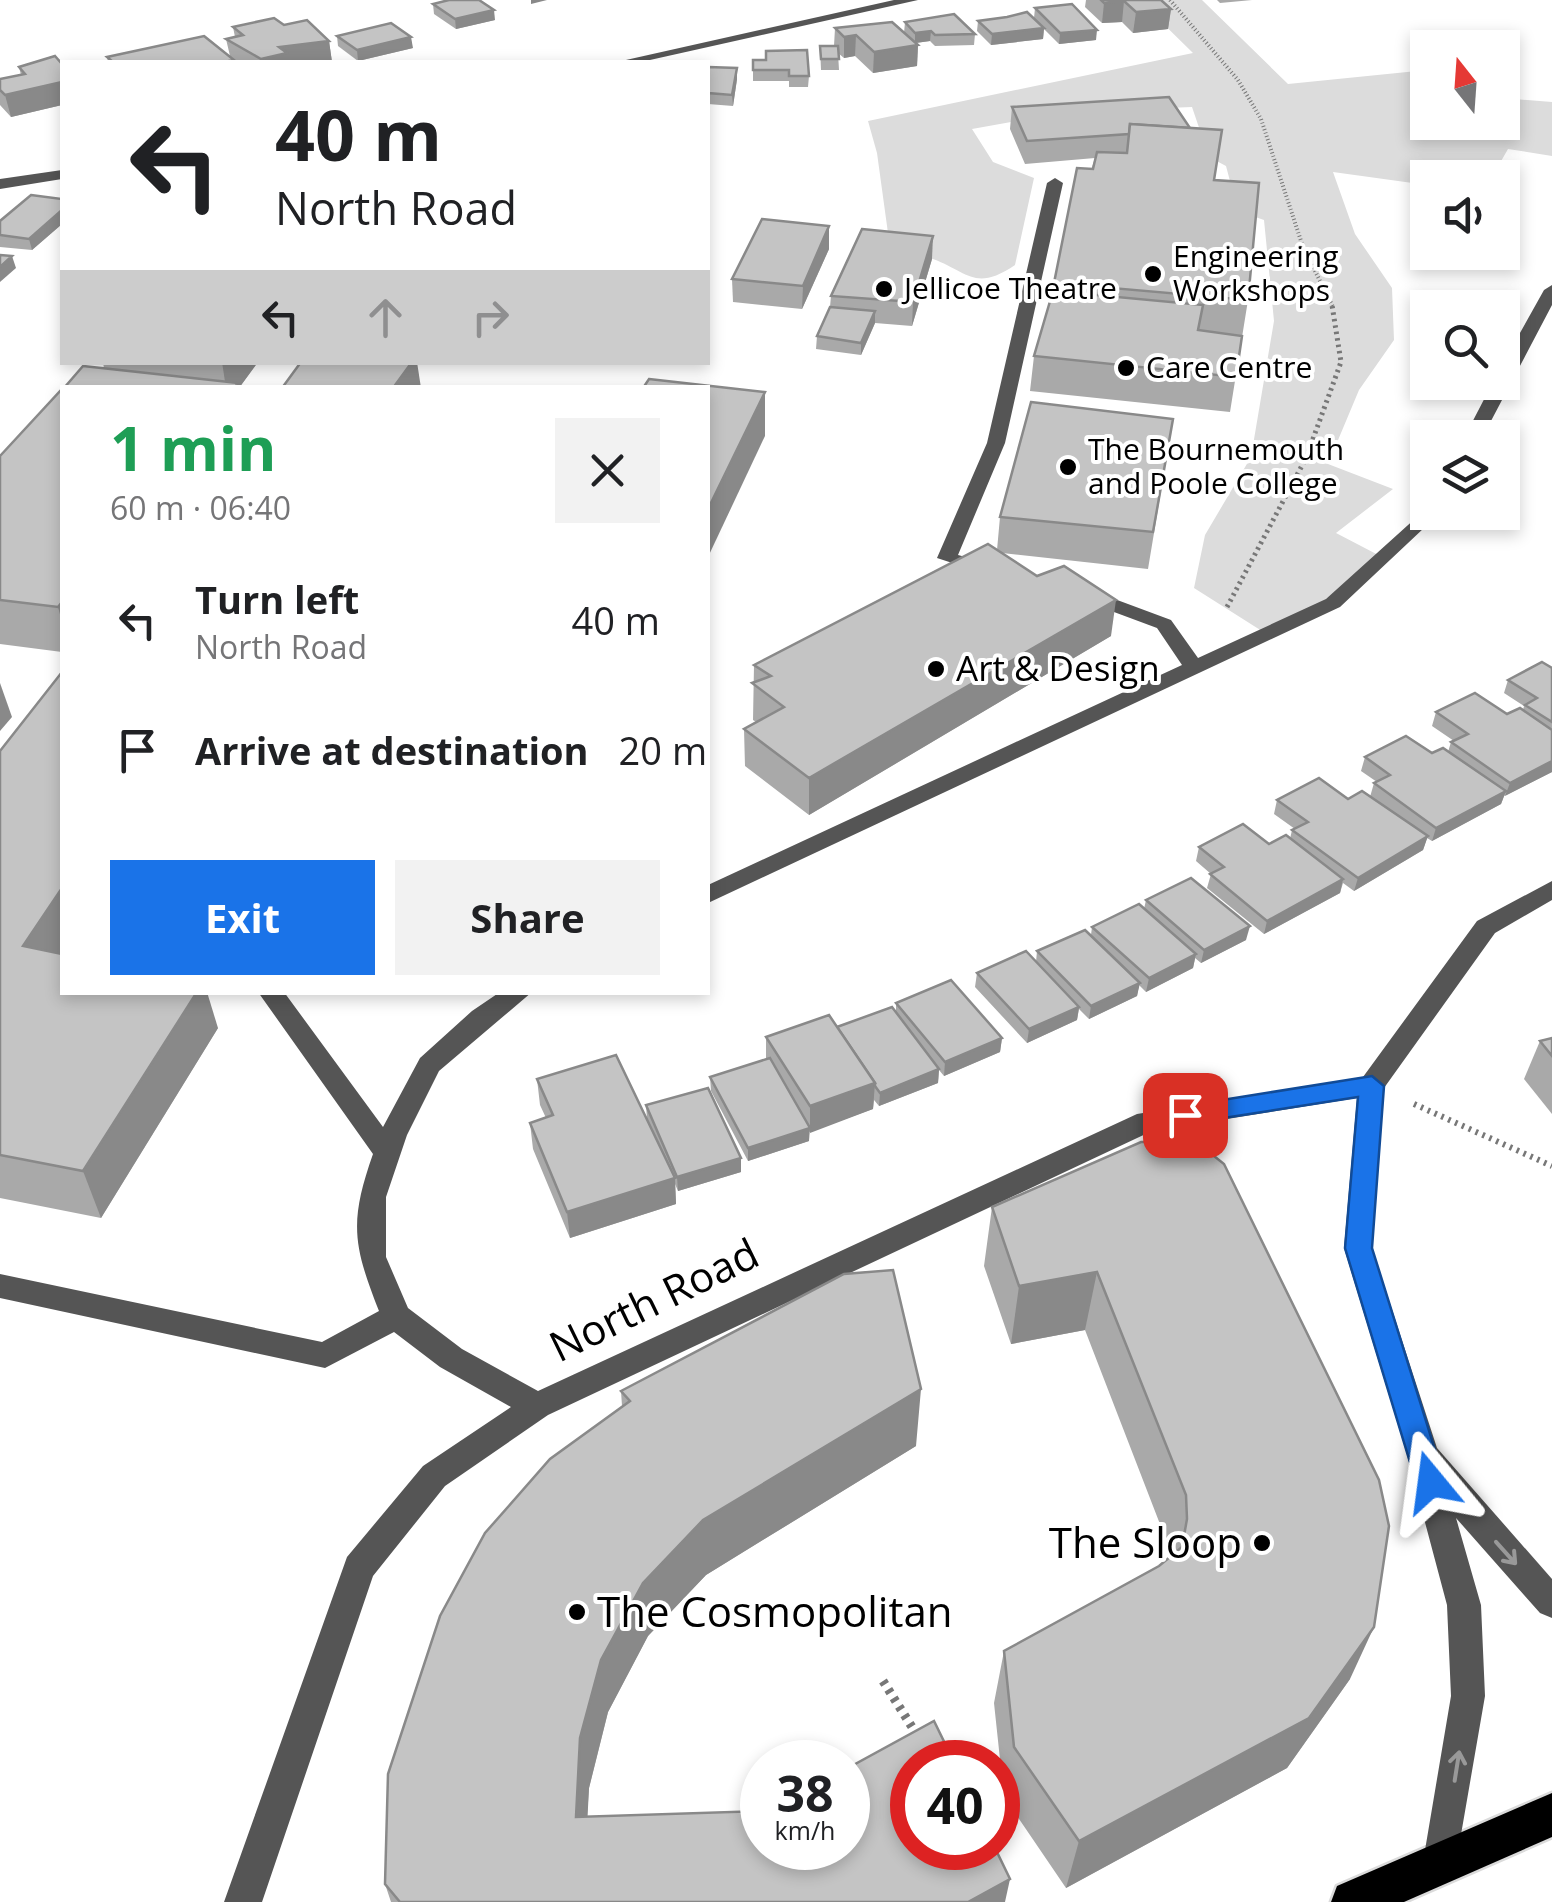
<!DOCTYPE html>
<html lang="en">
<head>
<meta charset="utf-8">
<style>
	:root { --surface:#fff; --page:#f2f2f2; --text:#202124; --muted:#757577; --accent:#1a73e8 }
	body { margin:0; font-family:"Open Sans",sans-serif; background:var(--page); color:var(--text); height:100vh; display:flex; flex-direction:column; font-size:38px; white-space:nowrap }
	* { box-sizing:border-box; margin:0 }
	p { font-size:32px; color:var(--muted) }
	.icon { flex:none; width:55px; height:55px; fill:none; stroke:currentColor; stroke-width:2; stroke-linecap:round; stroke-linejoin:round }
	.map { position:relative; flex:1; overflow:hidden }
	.details { position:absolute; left:60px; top:385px; width:650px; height:610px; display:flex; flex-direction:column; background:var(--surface); border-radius:0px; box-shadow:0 5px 15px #0003 }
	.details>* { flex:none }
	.hud { position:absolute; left:60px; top:60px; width:650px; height:305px; border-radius:0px; box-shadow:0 5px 15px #0003; background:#fff; color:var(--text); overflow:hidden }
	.needle { width:65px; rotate:343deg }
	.controls { position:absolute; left:1410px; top:30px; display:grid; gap:20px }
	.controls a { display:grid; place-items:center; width:110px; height:110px; border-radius:0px; background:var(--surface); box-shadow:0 5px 15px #0003; font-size:50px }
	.speed { position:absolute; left:740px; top:1740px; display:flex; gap:20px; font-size:50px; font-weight:700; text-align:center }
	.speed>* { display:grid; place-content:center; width:130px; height:130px; border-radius:50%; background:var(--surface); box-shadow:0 5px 15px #0003; line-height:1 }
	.speed small { font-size:25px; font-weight:400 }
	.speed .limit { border:15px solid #d22; background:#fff; color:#111 }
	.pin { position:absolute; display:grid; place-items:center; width:85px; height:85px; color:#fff; margin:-42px; border-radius:20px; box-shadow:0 5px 15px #0006 }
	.me { position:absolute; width:110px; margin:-55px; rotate:344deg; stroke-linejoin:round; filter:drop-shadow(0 0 8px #0008) }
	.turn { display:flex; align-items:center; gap:35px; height:210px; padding:0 50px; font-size:45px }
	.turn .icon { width:130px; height:130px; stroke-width:2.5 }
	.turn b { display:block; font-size:70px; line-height:85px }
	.lanes { display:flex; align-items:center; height:95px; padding:0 50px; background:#0003; justify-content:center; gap:50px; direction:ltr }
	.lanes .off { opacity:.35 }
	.round { display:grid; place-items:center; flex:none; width:105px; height:105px; border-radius:0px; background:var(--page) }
	.summary { display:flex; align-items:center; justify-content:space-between; height:170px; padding:0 50px }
	h1 { font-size:60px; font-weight:700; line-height:75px; color:#1e9e55 }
	.cta { display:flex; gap:20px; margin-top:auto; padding:20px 50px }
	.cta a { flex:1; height:115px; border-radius:0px; background:var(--accent); color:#fff; font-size:40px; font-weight:700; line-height:115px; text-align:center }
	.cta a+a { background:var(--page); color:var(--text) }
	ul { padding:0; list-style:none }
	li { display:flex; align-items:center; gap:30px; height:130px; padding:0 50px }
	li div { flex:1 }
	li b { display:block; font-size:38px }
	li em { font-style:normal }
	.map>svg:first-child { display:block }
	.green { fill:#dcdcdc }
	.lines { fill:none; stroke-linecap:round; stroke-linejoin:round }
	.highway-casing { stroke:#dbdbdb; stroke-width:5 }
	.path-far3 { stroke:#777; stroke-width:4; stroke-dasharray:1 2.5; stroke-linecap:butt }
	.path-far2 { stroke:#777; stroke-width:5; stroke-dasharray:2.5 4; stroke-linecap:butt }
	.path-far1 { stroke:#777; stroke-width:6; stroke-dasharray:2.5 5; stroke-linecap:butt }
	.path { stroke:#777; stroke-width:9; stroke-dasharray:4 6; stroke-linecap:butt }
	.minor { fill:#555; fill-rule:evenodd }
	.highway { fill:#000; fill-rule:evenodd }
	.wall { fill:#a9a9a9 }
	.shaded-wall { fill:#898989 }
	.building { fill:#c4c4c4; stroke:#898989; stroke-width:2.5 }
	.oneway { stroke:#999 }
	.route { fill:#1a73e8; stroke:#114b97; stroke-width:2.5 }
	.poi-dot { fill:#000; stroke:#fff; stroke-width:4 }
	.labels { text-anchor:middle; stroke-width:8; stroke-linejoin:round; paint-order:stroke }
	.far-poi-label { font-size:30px; fill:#000; stroke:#fff; text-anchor:start }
	.poi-label { font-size:35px; fill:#000; stroke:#fff; text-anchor:start }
	.near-street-label { font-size:42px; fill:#000; stroke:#fff }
	.near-poi-label { font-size:42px; fill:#000; stroke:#fff; text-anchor:end }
</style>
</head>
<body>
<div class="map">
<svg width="1552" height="1902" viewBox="0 0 1552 1902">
	<rect width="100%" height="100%" fill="#fff"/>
	<path class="green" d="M1139,0H1202L1288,84L1427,70L1428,122H1502L1503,98L1552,102V156L1508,149L1492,177L1428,178L1427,185L1333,172L1355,234L1392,288L1394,340L1359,390L1328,464L1393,489L1336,533L1384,558L1333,603L1265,633L1194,588L1205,535L1251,457L1274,321L1264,220L1238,211L1226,166L1209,157L1192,107L1067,112L972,129L993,162L1034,178L1015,265C975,292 968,272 933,259C921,255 904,256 891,255L877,153L868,121L1193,53Z"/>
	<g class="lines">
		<defs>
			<polygon id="highway" points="1552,1793 1552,1837 1404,1902 1331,1902 1337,1886"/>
		</defs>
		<use href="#highway" class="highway-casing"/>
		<polyline class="path-far3" points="1170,0 1238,80 1261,119 1303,247 1333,307"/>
		<polyline class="path-far2" points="1227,607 1306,458 1341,362 1332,305"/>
		<polyline class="path-far1" points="1414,1104 1552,1166"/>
		<polyline class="path" points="883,1681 917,1735"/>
		<g class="minor">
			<polygon points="894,0 918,0 641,62 617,62"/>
			<polygon points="62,170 62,179 0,189 0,179"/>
			<polygon points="1055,178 1063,183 1005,443 958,555 996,565 996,573 989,575 937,558 987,443 1047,183"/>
			<polygon points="1552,285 1552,305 1482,438 1464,438 1493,382 1502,382 1502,365 1544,290"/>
			<polygon points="1428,507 1428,512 1441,512 1340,607 708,903 708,885 1182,665 1157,628 1079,599 1079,591 1093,591 1171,620 1198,658 1326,599"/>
			<path d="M1552,881V900L1495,933L1384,1088L1372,1248L1437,1448L1552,1579V1618L1540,1613L1456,1518L1481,1605L1485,1696L1454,1875L1441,1880L1428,1875L1423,1862L1451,1696L1447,1605L1406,1451L1344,1248L1357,1098L1152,1131L548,1415L445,1486L373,1576L262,1902H224L347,1557L423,1466L511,1407L440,1367L394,1332L325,1368L0,1298V1274L322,1342L379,1311C353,1245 349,1222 373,1154L258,992H284L383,1127L420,1058L472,1011L500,992H532L439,1071L407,1135L386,1197V1257L408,1308L462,1349L538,1391L1137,1114L1363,1077L1477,921Z"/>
		</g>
		<use href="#highway" class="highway"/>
	</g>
	<g class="wall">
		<polygon points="1086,0 1161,0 1171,9 1168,29 1133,33 1122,22 1102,23 1085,7"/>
		<polygon points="1217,0 1252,0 1220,3"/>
		<polygon points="433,4 495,20 456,29 434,14"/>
		<polygon points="1035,8 1096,40 1059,44 1044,29 1043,39 991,45 977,31 978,21 1034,18"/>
		<polygon points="905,22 975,34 974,45 935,46 930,41 916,43 918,45 917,66 873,73 855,56 844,58 838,53 839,70 821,70 820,46 834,46 835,28 904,33"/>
		<polygon points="284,25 329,41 332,62 108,62 107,57 230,56 226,39 235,37 233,27"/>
		<polygon points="337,36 413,48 358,61 338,46"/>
		<polygon points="753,60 809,76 808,87 789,87 789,81 753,81"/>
		<polygon points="62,64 62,105 11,117 0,105 0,79 21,75 19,67"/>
		<polygon points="708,67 737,68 737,79 733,106 708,104"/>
		<polygon points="1169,97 1214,180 1248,300 1230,412 1030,391 1034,356 1053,291 1054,283 1095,158 1025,164 1010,129 1012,107"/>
		<polygon points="62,199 62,224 32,250 0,247 0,221"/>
		<polygon points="829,226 829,249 802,309 733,302 732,279"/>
		<polygon points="932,259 912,326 875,323 861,355 816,349 817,336 830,307 831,296"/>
		<polygon points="103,362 258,362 239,388 64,388 104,369"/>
		<polygon points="62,389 62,652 0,644 0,456"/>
		<polygon points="1173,419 1148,569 1002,553 1111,636 809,815 745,766 744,729 756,722 753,720 754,665 997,550 1000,517"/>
		<polygon points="1552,668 1552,772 1504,796 1501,804 1432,841 1427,838 1423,850 1354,891 1343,883 1340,893 1264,934 1207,888 1211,874 1196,861 1199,847 1269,844 1290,839 1292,830 1295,829 1274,814 1277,800 1348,799 1370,797 1374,783 1377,782 1361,771 1365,757 1448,752 1451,742 1454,741 1432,726 1436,712 1507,714 1523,710 1524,706 1504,693 1508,680"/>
		<polygon points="0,751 62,992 218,1028 101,1218 0,1198"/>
		<polygon points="1146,900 1246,940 1201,963 1195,958 1193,968 1146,992 1139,985 1137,996 1089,1019 1079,1009 1077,1020 1027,1043 975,987 977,973 1036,962 1037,951 1091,935 1092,927 1144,909"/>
		<polygon points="896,1003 1002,1038 1000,1052 944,1076 939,1070 938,1083 879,1106 874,1100 873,1109 809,1132 809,1141 748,1161 711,1091 710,1077 766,1059 766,1037 837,1027 896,1012"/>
		<polygon points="1552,1038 1552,1114 1524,1079 1540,1041"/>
		<polygon points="537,1079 647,1119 646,1105 741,1172 678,1191 675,1184 676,1204 570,1238 533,1149 530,1123 546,1118 540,1105"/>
		<polygon points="1141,1142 1350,1679 1287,1768 1066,1888 1004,1797 994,1703 1004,1651 1159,1566 1170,1557 1170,1550 1085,1330 1011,1344 984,1266 992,1207"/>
		<polygon points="621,1391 916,1446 706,1575 648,1636 608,1712 589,1788 587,1817 1005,1902 391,1902 385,1884 622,1406"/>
	</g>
	<g class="shaded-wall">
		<polygon points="531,0 547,0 531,4"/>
		<polygon points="1124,1 1122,22 1102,23 1104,3"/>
		<polygon points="1171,9 1168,29 1133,33 1136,12"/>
		<polygon points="494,10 495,20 456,29 455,19"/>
		<polygon points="1044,28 1043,39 991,45 992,34"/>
		<polygon points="1097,30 1096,40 1059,44 1060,33"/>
		<polygon points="931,31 930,41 915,43 915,33"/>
		<polygon points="856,35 855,56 844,58 844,37"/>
		<polygon points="411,37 413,48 358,61 357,50"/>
		<polygon points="329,41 332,62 262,62 261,59 279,47"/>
		<polygon points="918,45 917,66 873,73 874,52"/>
		<polygon points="737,68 737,79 733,106 732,95"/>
		<polygon points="62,82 62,105 11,117 5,95"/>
		<polygon points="62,210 62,224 32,250 29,239"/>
		<polygon points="829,226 829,249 802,309 803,286"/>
		<polygon points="933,236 932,259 912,326 913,302"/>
		<polygon points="12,256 16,268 0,282 0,267"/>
		<polygon points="875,311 875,323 861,355 861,343"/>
		<polygon points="222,362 258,362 239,388 226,388"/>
		<polygon points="412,362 417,362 421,388 393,388"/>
		<polygon points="765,392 765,436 708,557 708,509"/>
		<polygon points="1116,600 1111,636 809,815 809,778"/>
		<polygon points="62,602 62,622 58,607"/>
		<polygon points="0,683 12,717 0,731"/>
		<polygon points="1552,761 1552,772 1505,796 1510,783"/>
		<polygon points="1506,791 1501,804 1432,841 1436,828"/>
		<polygon points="1428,836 1423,850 1354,891 1358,878"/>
		<polygon points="1343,879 1340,893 1264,934 1267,921"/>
		<polygon points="62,888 62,960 23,946"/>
		<polygon points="1250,926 1246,940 1201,963 1204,950"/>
		<polygon points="1196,954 1193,968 1146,992 1149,978"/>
		<polygon points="1140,983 1137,996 1089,1019 1091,1006"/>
		<polygon points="197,992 207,992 218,1028 101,1218 83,1171"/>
		<polygon points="1079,1007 1077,1020 1027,1043 1029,1029"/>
		<polygon points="1002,1038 1000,1052 944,1076 945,1062"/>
		<polygon points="939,1069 938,1083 879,1106 880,1093"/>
		<polygon points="875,1083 873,1109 810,1133 810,1106"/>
		<polygon points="810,1128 809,1141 748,1161 748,1148"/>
		<polygon points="741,1158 741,1172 678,1191 677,1177"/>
		<polygon points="675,1178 676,1204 570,1238 567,1212"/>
		<polygon points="1097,1272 1085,1330 1011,1344 1019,1286"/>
		<polygon points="921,1389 916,1446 706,1575 648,1636 608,1712 589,1788 585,1865 576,1817 580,1738 601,1660 643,1583 703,1520"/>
		<polygon points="1374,1627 1350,1679 1287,1768 1066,1888 1079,1841"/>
		<polygon points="1010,1879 1005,1902 968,1902"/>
	</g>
	<g class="building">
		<polygon points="449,0 479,0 494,10 455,19 433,4"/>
		<polygon points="1101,0 1161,0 1171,9 1136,12 1124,1 1104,3"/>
		<polygon points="1072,4 1097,30 1060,33 1035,8"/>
		<polygon points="1027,12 1044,28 992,34 978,21 1007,17"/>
		<polygon points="954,14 975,34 935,35 931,31 915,33 905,22"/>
		<polygon points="274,18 284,25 307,20 329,41 279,47 287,53 261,59 226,39 243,35 233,27"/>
		<polygon points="892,22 918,45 874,52 856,35 844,37 835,28"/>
		<polygon points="391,23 411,37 357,50 337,36"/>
		<polygon points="204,36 234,60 224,62 113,62 107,57"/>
		<polygon points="820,46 838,46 839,59 821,59"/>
		<polygon points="807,50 809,76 789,76 789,70 753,70 753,60 766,60 766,51"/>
		<polygon points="55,56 62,64 62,82 5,95 0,90 0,79 25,74 19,67"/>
		<polygon points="708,67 737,68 732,95 708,93"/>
		<polygon points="1169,97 1190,128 1130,124 1129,134 1027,141 1012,107"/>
		<polygon points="1130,124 1222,130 1214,180 1259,183 1248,300 1054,283 1077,168 1093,169 1097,152 1127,153"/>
		<polygon points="31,195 62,199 62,210 29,239 0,235 0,221"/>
		<polygon points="762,219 829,226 803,286 732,279"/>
		<polygon points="862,229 933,236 913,302 831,296"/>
		<polygon points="0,255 12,256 0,267"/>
		<polygon points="1053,291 1203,305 1198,330 1242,336 1236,377 1034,356"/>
		<polygon points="830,307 875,311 861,343 817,336"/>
		<polygon points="301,362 412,362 393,388 282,388"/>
		<polygon points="83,366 238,383 234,388 64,388"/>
		<polygon points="649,379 765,392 708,509 708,388 643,388"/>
		<polygon points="62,389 62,602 58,607 0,600 0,456"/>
		<polygon points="1031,402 1173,419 1153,532 1000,517"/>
		<polygon points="988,544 1037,576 1064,566 1116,600 809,778 744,729 784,707 752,683 771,676 754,665"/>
		<polygon points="1542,662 1552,668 1552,722 1525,705 1537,698 1508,680"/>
		<polygon points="62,672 62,888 23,946 62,954 62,992 197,992 83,1171 0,1155 0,751"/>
		<polygon points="1475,693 1507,714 1520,708 1552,730 1552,761 1510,783 1451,742 1468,734 1436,712"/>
		<polygon points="1406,736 1432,753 1443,748 1506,791 1436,828 1374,783 1390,775 1365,757"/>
		<polygon points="1319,778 1348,799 1362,791 1428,836 1358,878 1292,830 1308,822 1277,800"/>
		<polygon points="1243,824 1269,844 1286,835 1343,879 1267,921 1210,874 1224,867 1199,847"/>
		<polygon points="1191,878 1250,926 1204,950 1146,900"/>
		<polygon points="1139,904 1196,954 1149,978 1092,927"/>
		<polygon points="1085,930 1140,983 1091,1006 1037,951"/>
		<polygon points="1026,951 1079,1007 1029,1029 977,973"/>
		<polygon points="951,980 1002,1038 945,1062 896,1003"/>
		<polygon points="892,1007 939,1069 880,1093 875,1086 875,1083 837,1027"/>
		<polygon points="829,1015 875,1083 810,1106 766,1037"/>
		<polygon points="1552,1038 1552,1056 1540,1041"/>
		<polygon points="616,1055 675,1178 567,1212 530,1123 553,1115 537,1079"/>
		<polygon points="770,1058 810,1128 748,1148 710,1077"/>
		<polygon points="708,1088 741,1158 677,1177 646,1105"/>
		<polygon points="1141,1142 1183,1142 1204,1148 1224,1164 1379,1480 1389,1526 1374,1627 1309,1718 1079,1841 1014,1747 1004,1651 1159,1566 1182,1547 1187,1519 1186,1495 1097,1272 1019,1286 992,1207"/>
		<polygon points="893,1270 921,1389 703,1520 643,1583 601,1660 580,1738 576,1817 762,1811 762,1848 848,1848 848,1768 934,1721 954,1762 912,1762 912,1848 995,1848 1010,1879 968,1902 400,1902 385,1884 388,1774 440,1616 485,1533 550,1459 630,1401 621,1391 844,1274"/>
	</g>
	<defs><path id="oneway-shaft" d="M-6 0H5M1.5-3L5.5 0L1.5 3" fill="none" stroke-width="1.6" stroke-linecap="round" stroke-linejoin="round" transform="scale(2.5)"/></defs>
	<g class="oneway">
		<use href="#oneway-shaft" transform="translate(1506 1553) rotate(48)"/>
		<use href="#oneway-shaft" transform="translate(1457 1766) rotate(-81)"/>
	</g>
	<polygon class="route" points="1372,1076 1384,1086 1372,1248 1445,1482 1441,1491 1431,1495 1421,1491 1416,1482 1345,1248 1358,1097 1185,1124 1172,1115 1185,1106"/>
	<g class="poi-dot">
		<circle cx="1153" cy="274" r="10"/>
		<circle cx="884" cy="289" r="10"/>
		<circle cx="1126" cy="368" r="10"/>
		<circle cx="1068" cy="467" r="10"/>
		<circle cx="936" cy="669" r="10"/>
		<circle cx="1262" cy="1543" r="10"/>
		<circle cx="577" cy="1612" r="10"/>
	</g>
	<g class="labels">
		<g class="far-poi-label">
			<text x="1173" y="267">Engineering<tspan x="1173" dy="34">Workshops</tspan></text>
			<text x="904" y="299">Jellicoe Theatre</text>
			<text x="1146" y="378">Care Centre</text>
			<text x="1088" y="460">The Bournemouth<tspan x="1088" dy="34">and Poole College</tspan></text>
		</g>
		<g class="poi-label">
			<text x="956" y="681">Art &amp; Design</text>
		</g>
		<g class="near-street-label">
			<text transform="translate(654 1300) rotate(-26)" y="15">North Road</text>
		</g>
		<g class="near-poi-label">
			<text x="1242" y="1558">The Sloop</text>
			<text x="597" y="1627" text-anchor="start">The Cosmopolitan</text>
		</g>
	</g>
</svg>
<div class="controls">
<a><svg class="needle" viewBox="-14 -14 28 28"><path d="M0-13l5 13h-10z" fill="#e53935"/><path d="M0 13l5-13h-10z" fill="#757577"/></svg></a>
<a><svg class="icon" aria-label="sound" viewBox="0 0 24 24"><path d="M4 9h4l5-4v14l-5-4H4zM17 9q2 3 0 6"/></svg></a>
<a><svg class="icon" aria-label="search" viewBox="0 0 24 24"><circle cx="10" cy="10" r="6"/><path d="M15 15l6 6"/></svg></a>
<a><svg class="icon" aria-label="layers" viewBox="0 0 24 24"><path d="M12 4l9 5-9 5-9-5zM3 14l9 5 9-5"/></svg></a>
</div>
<div class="speed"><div>38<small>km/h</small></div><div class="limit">40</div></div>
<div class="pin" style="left:1185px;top:1115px;background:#d93025"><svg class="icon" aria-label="arrive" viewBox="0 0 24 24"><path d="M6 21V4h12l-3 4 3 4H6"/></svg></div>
<svg class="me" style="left:1431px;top:1482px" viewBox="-20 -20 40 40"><path d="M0-17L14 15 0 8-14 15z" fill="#1a73e8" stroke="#fff" stroke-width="4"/></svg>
<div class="hud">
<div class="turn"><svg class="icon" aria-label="left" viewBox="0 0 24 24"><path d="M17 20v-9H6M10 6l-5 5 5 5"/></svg><div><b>40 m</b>North Road</div></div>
<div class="lanes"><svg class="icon" aria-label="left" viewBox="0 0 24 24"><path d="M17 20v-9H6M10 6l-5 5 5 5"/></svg><svg class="icon off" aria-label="ahead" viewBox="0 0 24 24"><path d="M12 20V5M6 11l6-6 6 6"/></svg><svg class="icon off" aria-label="right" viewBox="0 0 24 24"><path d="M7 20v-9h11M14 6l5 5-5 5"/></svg></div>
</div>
<section class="details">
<div class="summary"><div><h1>1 min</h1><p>60 m · 06:40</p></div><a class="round"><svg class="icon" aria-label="close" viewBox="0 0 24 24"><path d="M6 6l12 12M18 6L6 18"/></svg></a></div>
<ul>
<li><svg class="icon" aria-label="left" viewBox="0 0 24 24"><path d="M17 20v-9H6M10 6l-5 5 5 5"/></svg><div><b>Turn left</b><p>North Road</p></div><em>40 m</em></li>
<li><svg class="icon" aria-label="arrive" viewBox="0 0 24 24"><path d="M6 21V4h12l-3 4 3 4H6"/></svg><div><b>Arrive at destination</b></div><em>20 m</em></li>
</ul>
<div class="cta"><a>Exit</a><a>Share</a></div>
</section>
</div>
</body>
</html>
